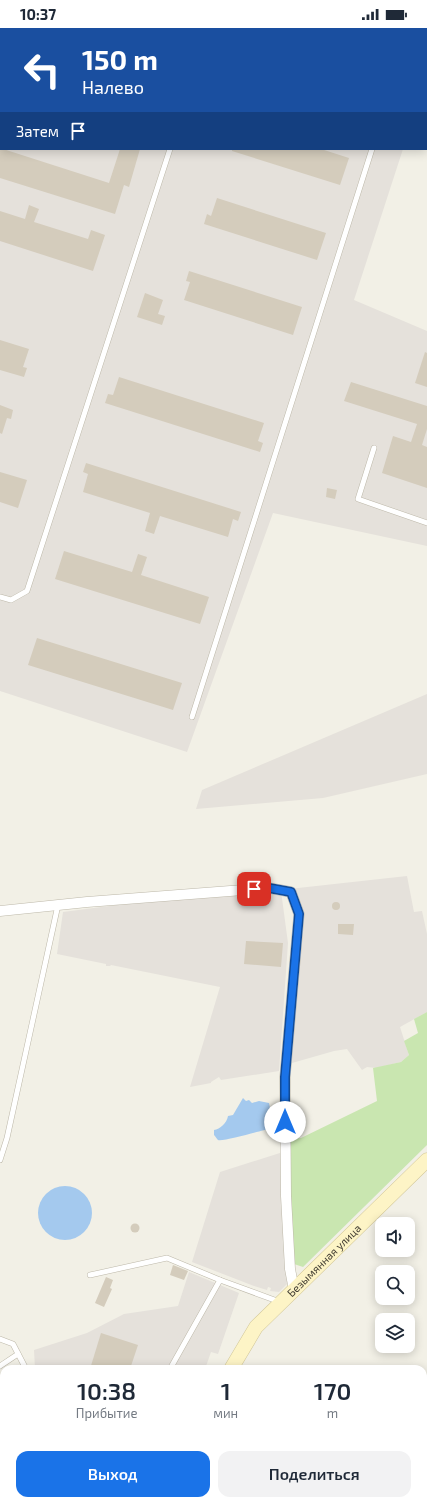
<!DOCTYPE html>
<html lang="ru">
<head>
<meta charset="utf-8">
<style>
	:root { --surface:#fff; --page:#f2f2f3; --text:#1f2937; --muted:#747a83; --accent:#1a73e8 }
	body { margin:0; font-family:"Exo 2",sans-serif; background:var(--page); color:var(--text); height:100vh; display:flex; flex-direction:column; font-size:15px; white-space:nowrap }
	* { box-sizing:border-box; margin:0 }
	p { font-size:13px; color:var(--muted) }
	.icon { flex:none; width:22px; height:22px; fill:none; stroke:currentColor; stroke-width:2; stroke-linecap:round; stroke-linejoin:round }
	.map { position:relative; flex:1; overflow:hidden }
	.drawer { position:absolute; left:0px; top:1337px; width:427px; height:140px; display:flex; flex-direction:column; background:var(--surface); border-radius:12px 12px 0 0; box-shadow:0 2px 10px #0003 }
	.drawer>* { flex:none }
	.hud { position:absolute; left:0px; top:0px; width:427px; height:122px; box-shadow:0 2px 10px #0003; background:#1a4fa0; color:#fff; overflow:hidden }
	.tools { position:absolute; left:375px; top:1189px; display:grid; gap:8px }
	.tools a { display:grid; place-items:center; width:40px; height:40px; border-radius:8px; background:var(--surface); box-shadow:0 2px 10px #0003; font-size:20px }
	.pin { position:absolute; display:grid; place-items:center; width:34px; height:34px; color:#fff; margin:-17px; border-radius:8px; box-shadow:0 2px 6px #0006 }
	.me { position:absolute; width:44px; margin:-22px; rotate:0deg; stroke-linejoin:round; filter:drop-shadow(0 0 3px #0008) }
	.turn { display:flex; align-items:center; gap:14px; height:84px; padding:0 16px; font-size:18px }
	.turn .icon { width:52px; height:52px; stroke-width:2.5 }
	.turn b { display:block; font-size:28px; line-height:34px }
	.then { display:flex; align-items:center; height:38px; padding:0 16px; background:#0003; gap:8px; font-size:15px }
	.eta { display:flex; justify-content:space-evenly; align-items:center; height:68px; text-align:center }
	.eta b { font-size:24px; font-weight:600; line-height:28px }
	.button { display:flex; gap:8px; margin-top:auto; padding:8px 16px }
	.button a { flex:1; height:46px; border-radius:12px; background:var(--accent); color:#fff; font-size:16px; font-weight:600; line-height:46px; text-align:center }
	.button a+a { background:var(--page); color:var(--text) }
	.status { display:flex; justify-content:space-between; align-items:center; height:28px; padding:0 20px; background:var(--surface); direction:ltr }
	.status svg { height:11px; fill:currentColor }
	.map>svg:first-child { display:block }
	.residential { fill:#e6e2d4 }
	.industrial { fill:#e5e1db }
	.green { fill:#c9e6b0 }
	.water { fill:#a4c9ee }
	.building { fill:#d4ccbc }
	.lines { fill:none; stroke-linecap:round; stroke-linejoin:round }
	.lane-casing { stroke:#bdb8a9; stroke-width:6 }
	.street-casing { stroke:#bdb8a9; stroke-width:11 }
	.secondary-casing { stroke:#d1c697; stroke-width:15 }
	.lane { stroke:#fff; stroke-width:5 }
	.street { stroke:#fff; stroke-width:10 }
	.secondary { stroke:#fdf4c6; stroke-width:14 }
	.route-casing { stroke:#114b97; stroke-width:10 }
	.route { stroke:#1a73e8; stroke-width:7 }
	.labels { text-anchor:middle; stroke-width:4; stroke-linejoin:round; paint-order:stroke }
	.street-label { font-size:11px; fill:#454035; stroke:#fff }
</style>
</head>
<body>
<div class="status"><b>10:37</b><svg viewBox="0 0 49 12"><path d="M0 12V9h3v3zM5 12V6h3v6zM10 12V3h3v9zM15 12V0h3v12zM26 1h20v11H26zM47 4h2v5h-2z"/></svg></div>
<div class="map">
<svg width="427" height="1477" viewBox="0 0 427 1477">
	<rect width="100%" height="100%" fill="#f2f0e6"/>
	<polygon class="residential" points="0,1411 4,1414 4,1441 0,1453"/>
	<g class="industrial">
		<polygon points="0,0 427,0 426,50 426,1 1,1 1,121 403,121 354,272 427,303 427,518 273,485 187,724 0,663"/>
		<polygon points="427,666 427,746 323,770 196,781 202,762"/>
		<polygon points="407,848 414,884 422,883 427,906 427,984 400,999 409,1027 401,1034 376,1040 367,1039 362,1042 347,1021 334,1023 285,1037 296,893 289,861"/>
		<polygon points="281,863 288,915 279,1043 221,1052 219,1049 211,1054 211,1055 190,1059 220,959 111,937 110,938 106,938 106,936 57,926 63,884 193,867"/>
		<polygon points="283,1124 288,1255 279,1264 270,1263 271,1260 268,1259 267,1262 254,1258 192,1234 220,1144"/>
		<polygon points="189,1244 239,1265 218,1326 211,1324 205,1341 35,1341 34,1322 87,1305 124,1286 178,1278"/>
		<polygon points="46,1473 159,1473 157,1477 54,1477"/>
	</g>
	<g class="green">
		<polygon points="427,984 427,1117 303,1239 294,1236 291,1232 289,1111 301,1110 377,1073 373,1040 401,1034 409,1027 404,1013 418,1005 414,991"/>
		<polygon points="423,1375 427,1376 427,1477 230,1477 232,1473 423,1473"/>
	</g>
	<g class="water">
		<path d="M243,1070L246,1073L249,1072L252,1075L259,1073L269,1075L271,1085H279L278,1089H276L274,1093L279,1100L278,1105H275L270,1101C262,1102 223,1114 218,1112C217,1111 215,1108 214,1107V1102C220,1101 227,1095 228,1088L233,1087Z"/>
		<circle cx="65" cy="1185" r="27"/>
	</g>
	<g class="building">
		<polygon points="0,120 109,155 120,121 140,121 129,159 124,157 115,186 0,150"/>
		<polygon points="232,121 321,121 349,130 340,157 232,123"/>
		<polygon points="217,170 326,205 317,232 204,196 207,186 211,188"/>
		<polygon points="29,177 39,181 34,194 88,211 91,202 105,207 93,243 0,213 0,183 25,191"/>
		<polygon points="189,243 302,279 293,307 184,272 190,254 186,253"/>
		<polygon points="145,265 163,272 158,286 165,288 162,297 137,289"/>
		<polygon points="0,312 29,321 23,339 27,340 24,349 0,342"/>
		<polygon points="425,324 427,325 427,359 415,355"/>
		<polygon points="119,349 264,395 258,413 263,415 260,424 105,375 108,366 113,367"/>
		<polygon points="351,354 427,378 427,401 422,417 427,419 427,460 382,445 393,408 411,414 417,396 344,373"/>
		<polygon points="0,377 13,382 11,391 7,390 2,406 0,405"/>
		<polygon points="86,435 241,484 238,493 233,491 228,509 160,488 154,506 145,503 150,485 83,464 88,446 83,444"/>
		<polygon points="0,444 27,452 18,480 0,474"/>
		<polygon points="327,460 337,462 335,471 326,469"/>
		<polygon points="64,523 132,544 138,526 147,529 141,547 209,569 200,596 55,551"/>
		<polygon points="37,610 182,655 173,682 28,637"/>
		<circle cx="336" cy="878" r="4"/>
		<polygon points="338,896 354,896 353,907 338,906"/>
		<polygon points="246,913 283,915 281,939 244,936"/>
		<circle cx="135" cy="1200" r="4.5"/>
		<polygon points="173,1237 188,1243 184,1252 170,1247"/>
		<polygon points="106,1249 113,1252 110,1260 112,1261 104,1279 95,1275"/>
		<polygon points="101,1305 138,1317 130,1341 90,1341"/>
	</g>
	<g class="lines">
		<defs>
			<g id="lane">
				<polyline points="209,1 209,0"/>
				<polyline points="409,1 409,0"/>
				<polyline points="374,420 358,471 427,495"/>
				<polyline points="0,569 11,572 27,563 170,121"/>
				<polyline points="192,689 372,121"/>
				<polyline points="0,1132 7,1110 58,877"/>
				<polyline points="90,1247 167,1230 220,1252"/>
				<polyline points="0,1311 13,1316 26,1341"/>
				<polyline points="0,1338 18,1326"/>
				<polyline points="170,1341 220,1252 280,1274"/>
				<polyline points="24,1473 25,1477"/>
			</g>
			<polyline id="street" points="0,883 87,874 269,860 291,864 299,886 285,1049 286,1168 290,1241 294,1262"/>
			<g id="secondary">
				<path id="s1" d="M231,1341L256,1299L427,1132"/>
				<polyline points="182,1477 183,1473"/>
			</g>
		</defs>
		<use href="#lane" class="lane-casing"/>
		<use href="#street" class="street-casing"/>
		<use href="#secondary" class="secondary-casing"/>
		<use href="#lane" class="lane"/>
		<use href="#street" class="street"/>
		<use href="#secondary" class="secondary"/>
	</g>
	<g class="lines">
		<defs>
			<polyline id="route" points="254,861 269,860 291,864 299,886 285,1049 285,1094"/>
		</defs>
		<use href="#route" class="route-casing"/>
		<use href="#route" class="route"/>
	</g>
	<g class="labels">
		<g class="street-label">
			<text dy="4" stroke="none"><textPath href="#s1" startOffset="144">Безымянная улица</textPath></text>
		</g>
	</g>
</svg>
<div class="tools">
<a><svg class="icon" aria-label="sound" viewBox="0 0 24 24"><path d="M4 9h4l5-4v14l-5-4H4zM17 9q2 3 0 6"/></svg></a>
<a><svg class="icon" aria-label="search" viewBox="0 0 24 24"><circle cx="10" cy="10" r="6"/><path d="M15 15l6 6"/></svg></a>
<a><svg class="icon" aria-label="layers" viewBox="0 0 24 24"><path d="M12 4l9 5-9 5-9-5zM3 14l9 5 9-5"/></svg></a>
</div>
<div class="pin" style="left:254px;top:861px;background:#d93025"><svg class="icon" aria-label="arrive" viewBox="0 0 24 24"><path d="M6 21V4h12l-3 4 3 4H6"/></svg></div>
<svg class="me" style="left:285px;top:1094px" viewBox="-20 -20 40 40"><circle r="19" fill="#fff"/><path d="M0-13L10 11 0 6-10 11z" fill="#1a73e8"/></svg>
<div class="hud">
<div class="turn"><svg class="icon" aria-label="left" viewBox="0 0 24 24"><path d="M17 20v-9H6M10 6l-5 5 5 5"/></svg><div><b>150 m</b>Налево</div></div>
<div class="then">Затем<svg class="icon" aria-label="arrive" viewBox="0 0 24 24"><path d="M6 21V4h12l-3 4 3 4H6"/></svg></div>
</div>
<section class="drawer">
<div class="eta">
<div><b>10:38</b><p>Прибытие</p></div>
<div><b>1</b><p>мин</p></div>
<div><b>170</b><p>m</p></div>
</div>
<div class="button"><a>Выход</a><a>Поделиться</a></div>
</section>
</div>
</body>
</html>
